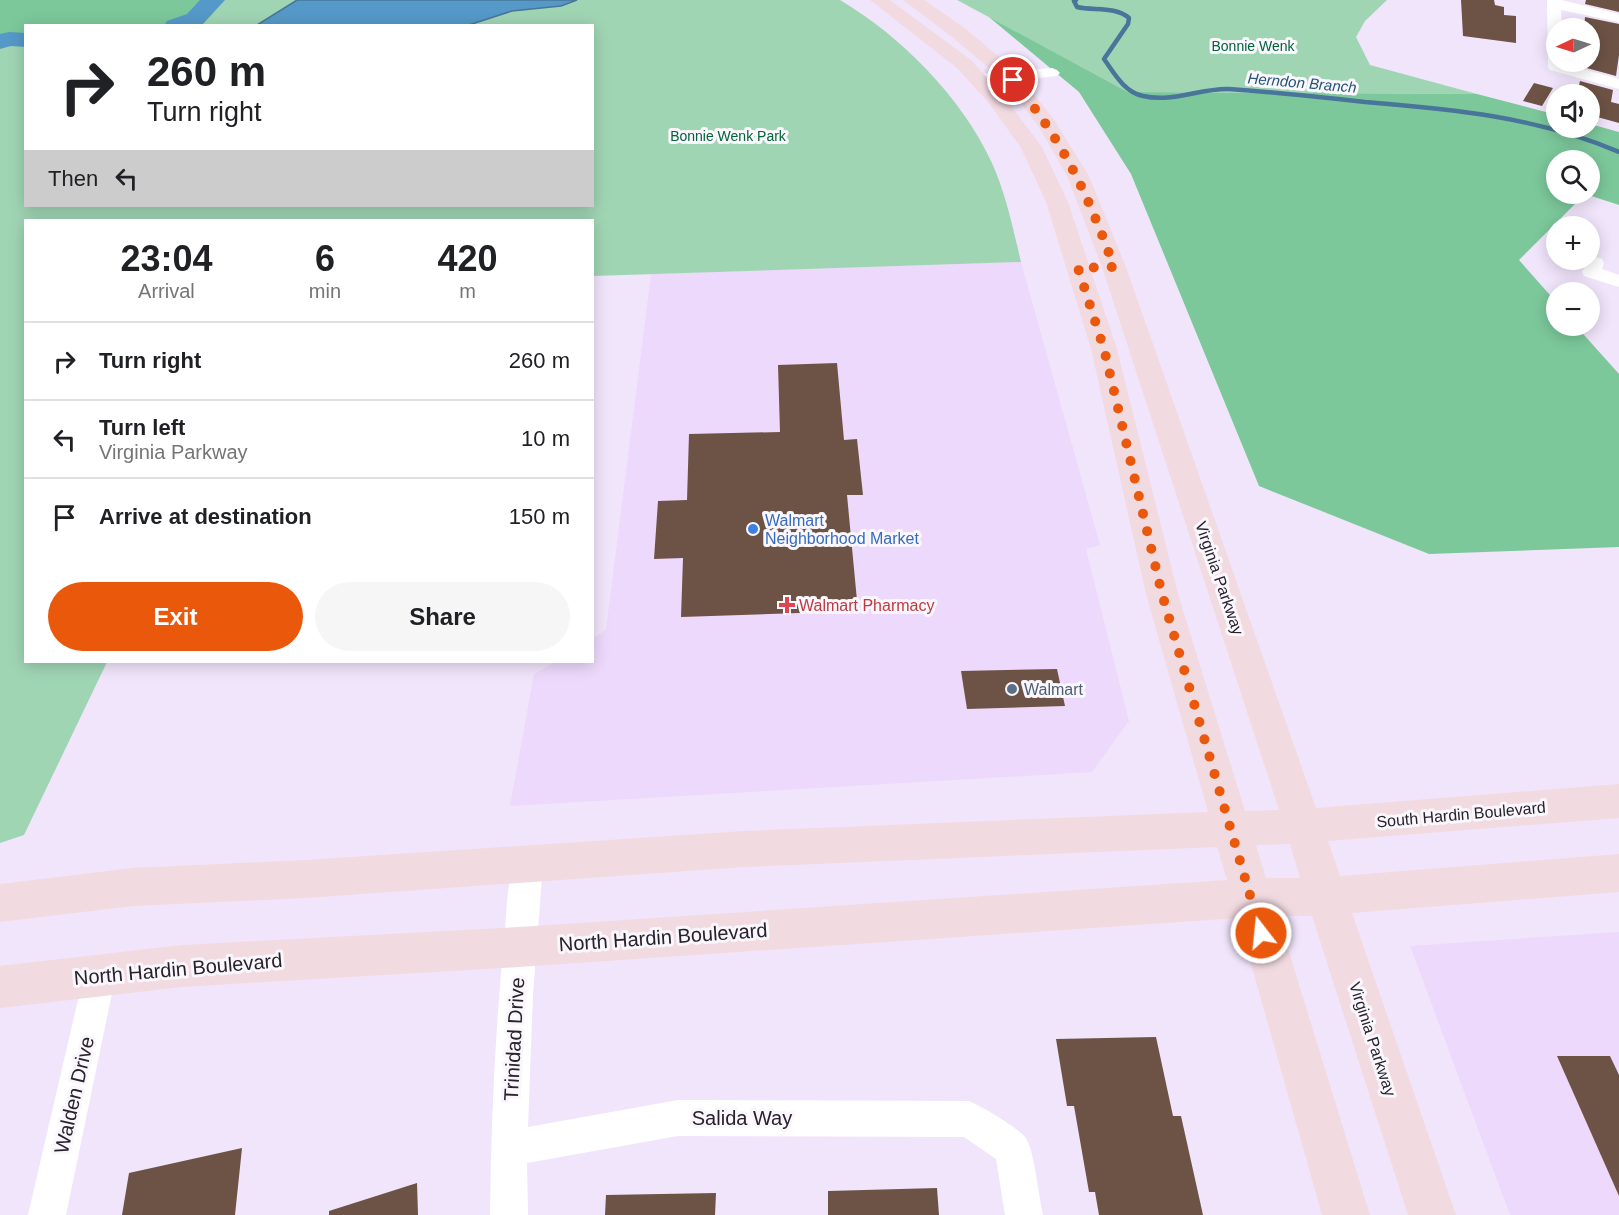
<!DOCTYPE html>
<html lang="en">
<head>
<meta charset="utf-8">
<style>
	:root { --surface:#fff; --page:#f6f6f6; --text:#202124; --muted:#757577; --line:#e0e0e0; --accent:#ea580c }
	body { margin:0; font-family:Arial,sans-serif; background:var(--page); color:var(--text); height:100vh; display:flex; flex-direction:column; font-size:22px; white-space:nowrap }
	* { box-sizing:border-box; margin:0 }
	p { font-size:20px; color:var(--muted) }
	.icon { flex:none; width:33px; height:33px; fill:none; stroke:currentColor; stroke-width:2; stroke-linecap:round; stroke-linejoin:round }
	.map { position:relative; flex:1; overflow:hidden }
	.panel { position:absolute; left:24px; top:219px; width:570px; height:444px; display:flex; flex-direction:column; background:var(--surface); border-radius:0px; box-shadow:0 3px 15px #0003 }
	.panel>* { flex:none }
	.hud { position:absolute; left:24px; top:24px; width:570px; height:183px; border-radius:0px; box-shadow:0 3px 15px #0003; background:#fff; color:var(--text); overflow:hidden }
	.needle { width:39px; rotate:266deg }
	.buttons { position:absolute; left:1546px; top:18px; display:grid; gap:12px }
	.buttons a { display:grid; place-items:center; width:54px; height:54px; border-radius:50%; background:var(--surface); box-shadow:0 3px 15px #0003; font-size:30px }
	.pin { position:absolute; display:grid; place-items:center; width:51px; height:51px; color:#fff; margin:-26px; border:3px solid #fff; border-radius:50%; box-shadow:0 2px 6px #0007 }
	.me { position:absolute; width:66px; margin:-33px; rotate:344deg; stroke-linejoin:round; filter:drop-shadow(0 0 4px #0008) }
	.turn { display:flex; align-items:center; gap:21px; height:126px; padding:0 24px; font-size:27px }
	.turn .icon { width:78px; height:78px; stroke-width:2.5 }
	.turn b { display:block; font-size:42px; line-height:51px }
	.then { display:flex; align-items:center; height:57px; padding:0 24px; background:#0003; gap:12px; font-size:22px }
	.eta { display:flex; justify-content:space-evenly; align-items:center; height:102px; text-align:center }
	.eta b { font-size:36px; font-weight:700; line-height:42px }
	.cta { display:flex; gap:12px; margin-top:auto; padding:12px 24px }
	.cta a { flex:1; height:69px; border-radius:36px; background:var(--accent); color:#fff; font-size:24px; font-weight:700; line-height:69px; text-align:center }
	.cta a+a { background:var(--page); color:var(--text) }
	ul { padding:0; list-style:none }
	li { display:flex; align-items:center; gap:18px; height:78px; padding:0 24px; border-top:2px solid var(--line) }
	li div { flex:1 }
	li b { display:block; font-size:22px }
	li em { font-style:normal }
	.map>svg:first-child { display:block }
	.built { fill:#edd9fc }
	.green { fill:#a0d5b4 }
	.forest { fill:#7cc89b; fill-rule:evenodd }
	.water { fill:#5599c8; stroke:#487599; stroke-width:1.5 }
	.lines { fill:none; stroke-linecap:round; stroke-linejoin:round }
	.stream { stroke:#487599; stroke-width:4.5 }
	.river { fill:#5599c8; fill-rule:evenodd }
	.building { fill:#6d5345 }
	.minor { fill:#fff; fill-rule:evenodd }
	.secondary { fill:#f2dae1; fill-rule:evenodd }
	.route { stroke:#ea580c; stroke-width:10; stroke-dasharray:0 18 }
	.shop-dot { fill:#3f7fe0; stroke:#f9f6fc; stroke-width:2 }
	.health-dot { fill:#e0444e; stroke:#f9f6fc; stroke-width:2 }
	.service-dot { fill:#5c6f8a; stroke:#f9f6fc; stroke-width:2 }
	.labels { text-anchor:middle; stroke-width:6; stroke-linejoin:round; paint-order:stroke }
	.far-park-label { font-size:14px; fill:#04633b; stroke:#f9f6fc }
	.far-water-label { font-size:15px; font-style:italic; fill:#235678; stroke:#f9f6fc }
	.shop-label { font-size:16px; fill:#366cbe; stroke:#f9f6fc; text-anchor:start }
	.street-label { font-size:16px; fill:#28222c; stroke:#f9f6fc }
	.health-label { font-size:16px; fill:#be3a42; stroke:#f9f6fc; text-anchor:start }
	.service-label { font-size:16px; fill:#4e5e75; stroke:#f9f6fc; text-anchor:start }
	.near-street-label { font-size:20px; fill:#28222c; stroke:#f9f6fc }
</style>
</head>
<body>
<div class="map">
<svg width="1619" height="1215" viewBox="0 0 1619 1215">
	<rect width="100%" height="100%" fill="#f1e5fb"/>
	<g class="built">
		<polygon points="1021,262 1100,545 1086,549 1129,721 1092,772 510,806 534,674 555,662 592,662 593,638 606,630 651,274"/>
		<polygon points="1619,932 1619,1215 1510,1215 1410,946"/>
	</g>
	<g class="green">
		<path d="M211,0H840C900,35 962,98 991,161C1006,193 1013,229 1021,262L593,276L592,220H26V662H107L24,835L0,843V48L25,43L26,206H592V26L175,25Z"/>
		<polygon points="957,0 1387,0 1365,21 1356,37 1370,65 1477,94 1128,92"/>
	</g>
	<g class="forest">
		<polygon points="0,0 211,0 175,25 26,26 25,43 0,48"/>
		<path d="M989,17L1128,92L1477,94L1557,115V128H1590V124L1619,132V205L1585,194L1519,260L1557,303V326H1576L1619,374V547L1429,554L1259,486L1131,174L1079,92ZM1557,160H1590V194H1557Z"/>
	</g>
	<polygon class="water" points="297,0 577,0 561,6 512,11 469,25 257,25"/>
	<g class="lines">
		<path class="stream" d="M1076,0L1074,1L1077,7C1094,11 1115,6 1129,18L1128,24L1104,59C1114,73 1124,92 1143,96C1172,103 1200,88 1229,89C1274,92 1320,97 1365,102C1452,109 1538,117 1619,152"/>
		<g class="river">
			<polygon points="200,0 225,0 203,24 164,26 167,21 187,14"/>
			<polygon points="9,32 26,33 26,47 11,46 0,49 0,34"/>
		</g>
	</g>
	<g class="building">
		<polygon points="1461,0 1494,0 1495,5 1504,7 1504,15 1516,16 1516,43 1463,36"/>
		<polygon points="1586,0 1619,0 1619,12 1585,4"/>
		<polygon points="1585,17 1619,24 1619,55 1616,76 1583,67 1585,62 1590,62 1592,28 1584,28"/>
		<polygon points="1580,81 1613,90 1611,102 1619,104 1619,123 1590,115 1590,94 1577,94"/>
		<polygon points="1534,83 1553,88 1542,106 1523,101"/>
		<polygon points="837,363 844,440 857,439 863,495 847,495 858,611 681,617 683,558 654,559 658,501 687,500 689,434 780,432 778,365"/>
		<polygon points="1057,669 1065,706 967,709 961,671"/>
		<polygon points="1156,1037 1173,1116 1181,1116 1203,1215 1099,1215 1095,1192 1089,1192 1074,1106 1067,1106 1056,1039"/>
		<polygon points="1557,1056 1610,1056 1619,1075 1619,1196"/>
		<polygon points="242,1148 235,1215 122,1215 129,1173"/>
		<polygon points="417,1183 418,1215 329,1215 329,1211"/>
		<polygon points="937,1188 939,1215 828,1215 828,1191"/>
		<polygon points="716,1193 715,1215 605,1215 606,1195"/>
	</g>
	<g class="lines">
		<g class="minor">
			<polygon points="1547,0 1561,0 1619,14 1619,22 1561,10 1562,28 1557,28 1557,62 1619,79 1619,89 1550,70 1548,67"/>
			<polygon points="1052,68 1057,70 1060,73 1057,76 978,84 970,79 978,74"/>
			<polygon points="1595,257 1602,259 1604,263 1602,269 1619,275 1619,287 1584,276 1582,272 1588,260"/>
			<path d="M528,850L539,854L543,864L533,995L528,1127L678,1100L969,1101C981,1106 1017,1127 1025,1137C1034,1148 1039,1198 1043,1215H1005L996,1159L964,1137L678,1136L527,1163L528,1215H490C491,1123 495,1032 504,940C507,913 506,879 517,854Z"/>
			<polygon points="100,958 112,963 116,974 66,1215 28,1215 84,974 88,963"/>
		</g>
		<path class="secondary" d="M870,0H890L971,60L1002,94L1042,147L1068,202L1117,349L1178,594L1245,811L1279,810L1102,267L1067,176L1039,127L1002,79L952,37L903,0H924L966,29L1016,71L1055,121L1089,176L1126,267L1316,808L1619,784V818L1328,841L1340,876L1619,854V892L1352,913L1456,1215H1408L1312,916H1278L1370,1215H1322L1238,918L519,967L182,987L0,1008V966L182,945L519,927L1227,880L1217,847L744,867L306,898L133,906L0,922V884L133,868L306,860L744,831L1208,812L1146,594L1091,349L1046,202L1021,148L988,102L957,68ZM1290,844L1300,878H1266L1256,845Z"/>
	</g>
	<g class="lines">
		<path class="route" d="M1013,80C1064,143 1087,192 1114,267L1078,268L1104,349L1162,594L1261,933"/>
	</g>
	<circle class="shop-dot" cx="753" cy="529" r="6"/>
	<path class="health-dot" d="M784 596h6v6h6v6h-6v6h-6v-6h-6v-6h6z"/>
	<circle class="service-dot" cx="1012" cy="689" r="6"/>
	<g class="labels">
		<g class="far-park-label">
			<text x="1253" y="51">Bonnie Wenk</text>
			<text x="728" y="141">Bonnie Wenk Park</text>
		</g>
		<g class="far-water-label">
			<text transform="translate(1302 83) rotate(5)" y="5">Herndon Branch</text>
		</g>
		<g class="shop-label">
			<text x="765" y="526">Walmart<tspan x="765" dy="18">Neighborhood Market</tspan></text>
		</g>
		<g class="street-label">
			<text transform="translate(1220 578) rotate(71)" y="6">Virginia Parkway</text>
			<text transform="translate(1461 814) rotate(-5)" y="6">South Hardin Boulevard</text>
			<text transform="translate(1373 1039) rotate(72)" y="6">Virginia Parkway</text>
		</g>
		<g class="health-label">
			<text x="799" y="611">Walmart Pharmacy</text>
		</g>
		<g class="service-label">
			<text x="1024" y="695">Walmart</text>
		</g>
		<g class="near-street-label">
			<text transform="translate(663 937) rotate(-4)" y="7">North Hardin Boulevard</text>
			<text transform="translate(178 969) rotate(-5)" y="7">North Hardin Boulevard</text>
			<text transform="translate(514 1039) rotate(-87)" y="7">Trinidad Drive</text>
			<text transform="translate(74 1095) rotate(-77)" y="7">Walden Drive</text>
			<text x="742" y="1125">Salida Way</text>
		</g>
	</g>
</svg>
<div class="buttons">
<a><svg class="needle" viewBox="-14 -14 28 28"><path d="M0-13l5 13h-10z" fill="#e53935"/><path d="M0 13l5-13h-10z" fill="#757577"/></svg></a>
<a><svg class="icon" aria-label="sound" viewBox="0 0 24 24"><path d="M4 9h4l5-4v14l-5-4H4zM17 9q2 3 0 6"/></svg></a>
<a><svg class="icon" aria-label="search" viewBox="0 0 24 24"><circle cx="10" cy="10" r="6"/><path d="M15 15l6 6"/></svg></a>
<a>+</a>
<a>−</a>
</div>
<div class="pin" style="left:1013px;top:80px;background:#d93025"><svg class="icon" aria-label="arrive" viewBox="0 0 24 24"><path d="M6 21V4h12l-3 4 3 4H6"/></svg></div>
<svg class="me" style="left:1261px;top:933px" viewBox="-20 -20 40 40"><circle r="17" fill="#ea580c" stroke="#fff" stroke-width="3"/><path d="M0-11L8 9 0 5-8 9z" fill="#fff"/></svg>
<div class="hud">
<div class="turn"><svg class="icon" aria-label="right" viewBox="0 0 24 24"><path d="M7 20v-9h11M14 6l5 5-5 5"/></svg><div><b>260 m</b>Turn right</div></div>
<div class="then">Then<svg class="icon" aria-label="left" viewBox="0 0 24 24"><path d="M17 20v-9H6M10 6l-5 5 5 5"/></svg></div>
</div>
<section class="panel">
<div class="eta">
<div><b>23:04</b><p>Arrival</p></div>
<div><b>6</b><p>min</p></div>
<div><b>420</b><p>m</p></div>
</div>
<ul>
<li><svg class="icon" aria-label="right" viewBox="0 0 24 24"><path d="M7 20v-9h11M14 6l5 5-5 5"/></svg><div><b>Turn right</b></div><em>260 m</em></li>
<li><svg class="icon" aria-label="left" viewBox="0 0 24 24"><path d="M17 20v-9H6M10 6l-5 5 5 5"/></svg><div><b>Turn left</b><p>Virginia Parkway</p></div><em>10 m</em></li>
<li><svg class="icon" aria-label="arrive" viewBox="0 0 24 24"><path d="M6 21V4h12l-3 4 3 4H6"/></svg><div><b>Arrive at destination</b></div><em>150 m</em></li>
</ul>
<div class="cta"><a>Exit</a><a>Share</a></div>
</section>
</div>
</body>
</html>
